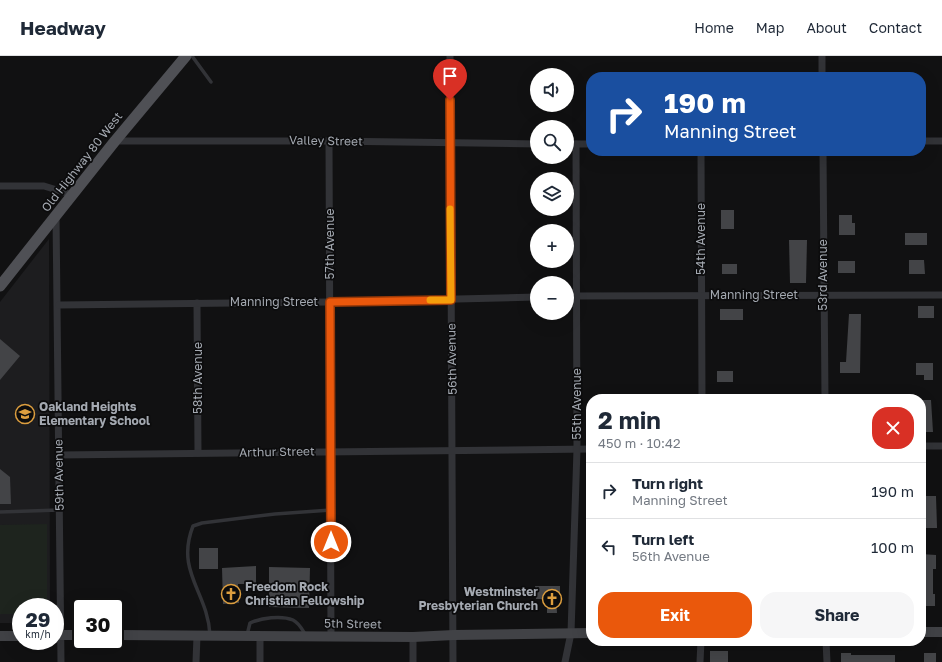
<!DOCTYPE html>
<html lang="en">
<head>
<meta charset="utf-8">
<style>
	:root { --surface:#fff; --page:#f6f6f7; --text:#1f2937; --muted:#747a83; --line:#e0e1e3; --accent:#ea580c }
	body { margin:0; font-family:"Golos Text",sans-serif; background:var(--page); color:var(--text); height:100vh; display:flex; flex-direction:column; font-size:15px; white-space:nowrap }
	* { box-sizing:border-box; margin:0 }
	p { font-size:13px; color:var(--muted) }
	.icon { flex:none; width:22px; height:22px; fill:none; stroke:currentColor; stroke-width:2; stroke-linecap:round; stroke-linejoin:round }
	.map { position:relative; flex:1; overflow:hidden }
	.panel { position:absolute; left:586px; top:338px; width:340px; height:252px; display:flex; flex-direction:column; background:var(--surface); border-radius:16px; box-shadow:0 4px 16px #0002 }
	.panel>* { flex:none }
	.guide { position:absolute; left:586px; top:16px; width:340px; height:84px; border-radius:16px; box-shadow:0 4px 16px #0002; background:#1a4fa0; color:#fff; overflow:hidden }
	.fabs { position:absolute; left:530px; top:12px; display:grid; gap:8px }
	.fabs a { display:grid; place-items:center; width:44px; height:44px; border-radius:50%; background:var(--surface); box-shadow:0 4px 16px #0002; font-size:20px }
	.speed { position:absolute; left:12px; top:542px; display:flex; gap:8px; font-size:20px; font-weight:700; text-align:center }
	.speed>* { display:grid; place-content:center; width:52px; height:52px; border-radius:50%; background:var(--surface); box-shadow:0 4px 16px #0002; line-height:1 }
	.speed small { font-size:10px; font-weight:400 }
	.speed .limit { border:2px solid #111; border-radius:6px; background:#fff; color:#111 }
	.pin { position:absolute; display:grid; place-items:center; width:34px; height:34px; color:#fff; margin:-41px -17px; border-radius:50% 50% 50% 0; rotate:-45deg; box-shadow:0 0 4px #0007 }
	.pin .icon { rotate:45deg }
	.me { position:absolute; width:44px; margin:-22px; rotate:0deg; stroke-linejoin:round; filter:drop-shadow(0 0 3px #0008) }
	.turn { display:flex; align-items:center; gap:14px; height:84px; padding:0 12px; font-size:18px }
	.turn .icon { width:52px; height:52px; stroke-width:2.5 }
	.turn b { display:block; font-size:28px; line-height:34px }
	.round { display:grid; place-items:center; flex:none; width:42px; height:42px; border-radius:16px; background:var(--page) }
	.headline { display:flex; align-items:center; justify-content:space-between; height:68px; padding:0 12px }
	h1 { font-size:24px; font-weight:700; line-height:30px }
	.button { display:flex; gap:8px; margin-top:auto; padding:8px 12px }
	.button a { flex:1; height:46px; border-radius:16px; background:var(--accent); color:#fff; font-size:16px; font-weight:700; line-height:46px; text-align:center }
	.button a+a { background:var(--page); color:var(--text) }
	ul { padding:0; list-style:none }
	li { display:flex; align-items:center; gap:12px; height:56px; padding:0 12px; border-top:1px solid var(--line) }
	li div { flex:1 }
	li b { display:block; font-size:15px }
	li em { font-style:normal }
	header { display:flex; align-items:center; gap:24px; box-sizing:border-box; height:56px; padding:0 20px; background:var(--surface); border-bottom:1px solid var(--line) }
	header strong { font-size:19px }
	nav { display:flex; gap:22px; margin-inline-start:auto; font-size:14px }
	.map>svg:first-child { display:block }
	.built { fill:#1d1d1f }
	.green { fill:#1e241e }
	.building { fill:#434447 }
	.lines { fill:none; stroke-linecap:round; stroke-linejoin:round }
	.lane { stroke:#323337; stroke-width:3.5 }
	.street { stroke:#323337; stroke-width:7 }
	.secondary { stroke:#414246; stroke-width:10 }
	.primary { stroke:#4f5055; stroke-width:11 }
	.route-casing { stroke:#983908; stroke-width:10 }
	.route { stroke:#ea580c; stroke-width:7 }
	.slow { stroke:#f59e0b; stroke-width:7 }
	.labels { text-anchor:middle; stroke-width:3.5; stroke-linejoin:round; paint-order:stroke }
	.street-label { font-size:12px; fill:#a4a9b1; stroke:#0c0c0d }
	.poi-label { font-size:12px; font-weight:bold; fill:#a4a9b1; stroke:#0c0c0d; text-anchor:start }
</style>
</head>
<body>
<header>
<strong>Headway</strong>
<nav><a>Home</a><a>Map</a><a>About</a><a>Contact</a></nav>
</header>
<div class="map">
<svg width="942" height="606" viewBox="0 0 942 606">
	<rect width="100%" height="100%" fill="#111112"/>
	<polygon class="built" points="49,183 50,551 21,551 21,567 0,567 0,246"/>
	<polygon class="green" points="47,468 47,551 21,551 21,558 0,558 0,469"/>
	<g class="building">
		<rect x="721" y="154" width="13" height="19"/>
		<polygon points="839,159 852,159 852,167 855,167 855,179 839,179"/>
		<rect x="905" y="177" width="22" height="12"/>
		<polygon points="789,184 807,184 806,227 790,227"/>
		<polygon points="909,204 924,204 925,218 909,218"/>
		<rect x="838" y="205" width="17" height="12"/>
		<rect x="722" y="208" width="15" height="10"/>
		<rect x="918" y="250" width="16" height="12"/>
		<rect x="720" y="253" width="23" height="11"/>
		<polygon points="849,258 861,258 860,317 840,317 840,306 846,306"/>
		<polygon points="0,283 20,300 0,324"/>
		<polygon points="916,307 933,307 933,324 924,324 924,319 916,319"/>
		<rect x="717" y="315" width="16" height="11"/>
		<polygon points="921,344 931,344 933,376 921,376"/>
		<polygon points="0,413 10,421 11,448 0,448"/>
		<polygon points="921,440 936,440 937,472 921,472"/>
		<rect x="199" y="492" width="19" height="21"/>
		<polygon points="921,498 936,499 936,513 933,513 933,538 935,538 935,550 921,550"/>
		<polygon points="256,510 256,528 238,528 239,547 223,548 222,512"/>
		<polygon points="269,511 310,512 309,552 269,551"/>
		<polygon points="535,530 560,530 560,537 556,537 557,557 547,557 547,543 536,543"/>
		<rect x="710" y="595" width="18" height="11"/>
		<polygon points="841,597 851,597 851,599 895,599 895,606 841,606"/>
		<rect x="924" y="597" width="12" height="9"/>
	</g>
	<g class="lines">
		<g class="lane">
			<polyline points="192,0 211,26"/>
			<polyline points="0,456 59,454"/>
			<path d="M210,579C208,536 175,516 193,470L202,467L275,458L331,454"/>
			<path d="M247,579L250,567C261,562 281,559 293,564C299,567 302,573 305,578"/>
		</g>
		<g class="street">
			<polyline points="450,0 453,606"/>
			<polyline points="822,0 822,21"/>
			<polyline points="115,85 329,85 537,88"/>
			<polyline points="329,85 331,580"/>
			<polyline points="921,85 942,85"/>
			<polyline points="567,88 591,88"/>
			<polyline points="701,95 702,343"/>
			<polyline points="823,95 825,343"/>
			<polyline points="0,130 44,130 73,139"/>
			<polyline points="56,160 61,606"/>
			<polyline points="567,240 942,239"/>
			<polyline points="197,247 198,397"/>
			<polyline points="59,249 330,246 537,241"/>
			<polyline points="921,390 942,390"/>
			<polyline points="59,399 591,393"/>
			<polyline points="260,581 260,606"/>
			<polyline points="413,581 413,606"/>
			<polyline points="826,585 827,606"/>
			<polyline points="196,606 197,580"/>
			<polyline points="565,606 571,577 577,393 576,88"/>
			<polyline points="700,606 701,585"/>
		</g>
		<g class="secondary">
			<polyline points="921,576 942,576"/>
			<polyline points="55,579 81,579"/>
			<polyline points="115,579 413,581 454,579 591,577"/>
			<polyline points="0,580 21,580"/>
		</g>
		<polyline class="primary" points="0,230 115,85 186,0"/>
	</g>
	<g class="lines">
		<defs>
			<polyline id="route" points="331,486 330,246 451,244 450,44"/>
		</defs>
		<use href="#route" class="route-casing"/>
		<use href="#route" class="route"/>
		<polyline class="slow" points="430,244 451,244 450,153"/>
	</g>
	<defs>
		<symbol id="school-ring" viewBox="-11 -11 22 22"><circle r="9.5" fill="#0c0c0d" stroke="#dc9e3f" stroke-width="1.5"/><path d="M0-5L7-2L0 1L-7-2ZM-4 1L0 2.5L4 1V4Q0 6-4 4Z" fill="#dc9e3f"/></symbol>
		<symbol id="church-ring" viewBox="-11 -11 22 22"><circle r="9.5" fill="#0c0c0d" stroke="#dc9e3f" stroke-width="1.5"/><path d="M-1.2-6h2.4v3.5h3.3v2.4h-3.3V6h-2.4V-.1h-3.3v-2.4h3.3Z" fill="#dc9e3f"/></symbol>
	</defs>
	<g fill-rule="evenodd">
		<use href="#school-ring" x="14" y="347" width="22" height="22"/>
		<use href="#church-ring" x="220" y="527" width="22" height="22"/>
		<use href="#church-ring" x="541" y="532" width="22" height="22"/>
	</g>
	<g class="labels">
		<g class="street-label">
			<text transform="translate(326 85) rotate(1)" y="4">Valley Street</text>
			<text transform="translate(82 106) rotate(-52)" y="4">Old Highway 80 West</text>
			<text transform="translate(701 183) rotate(-90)" y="4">54th Avenue</text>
			<text transform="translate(330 188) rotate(-90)" y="4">57th Avenue</text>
			<text transform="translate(823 219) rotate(-90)" y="4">53rd Avenue</text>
			<text x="754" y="243">Manning Street</text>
			<text x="274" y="250">Manning Street</text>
			<text transform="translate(452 303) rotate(-91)" y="4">56th Avenue</text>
			<text transform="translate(198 322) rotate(-90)" y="4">58th Avenue</text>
			<text transform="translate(577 348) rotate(-90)" y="4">55th Avenue</text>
			<text transform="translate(277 396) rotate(-1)" y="4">Arthur Street</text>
			<text transform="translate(59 419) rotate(-91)" y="4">59th Avenue</text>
			<text transform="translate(353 568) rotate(1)" y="4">5th Street</text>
		</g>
		<g class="poi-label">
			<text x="39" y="355">Oakland Heights<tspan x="39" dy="14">Elementary School</tspan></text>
			<text x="245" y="535">Freedom Rock<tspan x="245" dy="14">Christian Fellowship</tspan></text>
			<text x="538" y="540" text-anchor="end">Westminster<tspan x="538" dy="14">Presbyterian Church</tspan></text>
		</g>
	</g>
</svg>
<div class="fabs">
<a><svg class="icon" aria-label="sound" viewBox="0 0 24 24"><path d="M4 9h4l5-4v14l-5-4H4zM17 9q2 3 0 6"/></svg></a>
<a><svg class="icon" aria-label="search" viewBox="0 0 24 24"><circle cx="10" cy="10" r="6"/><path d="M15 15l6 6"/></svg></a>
<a><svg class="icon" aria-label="layers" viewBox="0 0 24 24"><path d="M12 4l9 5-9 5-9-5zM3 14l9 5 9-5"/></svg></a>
<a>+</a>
<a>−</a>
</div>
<div class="speed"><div>29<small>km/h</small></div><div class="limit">30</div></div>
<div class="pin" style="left:450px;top:44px;background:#d93025"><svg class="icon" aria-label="arrive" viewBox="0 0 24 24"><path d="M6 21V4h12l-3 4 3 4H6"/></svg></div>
<svg class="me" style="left:331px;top:486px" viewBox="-20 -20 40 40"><circle r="17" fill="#ea580c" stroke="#fff" stroke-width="3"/><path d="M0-11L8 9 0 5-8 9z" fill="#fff"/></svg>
<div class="guide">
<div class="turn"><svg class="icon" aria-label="right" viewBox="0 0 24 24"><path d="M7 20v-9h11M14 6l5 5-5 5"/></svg><div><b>190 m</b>Manning Street</div></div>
</div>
<section class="panel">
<div class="headline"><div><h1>2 min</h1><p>450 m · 10:42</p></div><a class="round" style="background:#d93025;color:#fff"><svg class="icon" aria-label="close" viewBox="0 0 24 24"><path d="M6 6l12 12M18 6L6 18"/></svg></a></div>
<ul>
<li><svg class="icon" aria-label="right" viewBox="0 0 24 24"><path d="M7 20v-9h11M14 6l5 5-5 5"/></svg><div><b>Turn right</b><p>Manning Street</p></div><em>190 m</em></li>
<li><svg class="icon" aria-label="left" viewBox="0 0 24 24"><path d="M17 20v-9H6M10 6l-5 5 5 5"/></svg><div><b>Turn left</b><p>56th Avenue</p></div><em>100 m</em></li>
</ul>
<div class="button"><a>Exit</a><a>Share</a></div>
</section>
</div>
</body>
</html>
